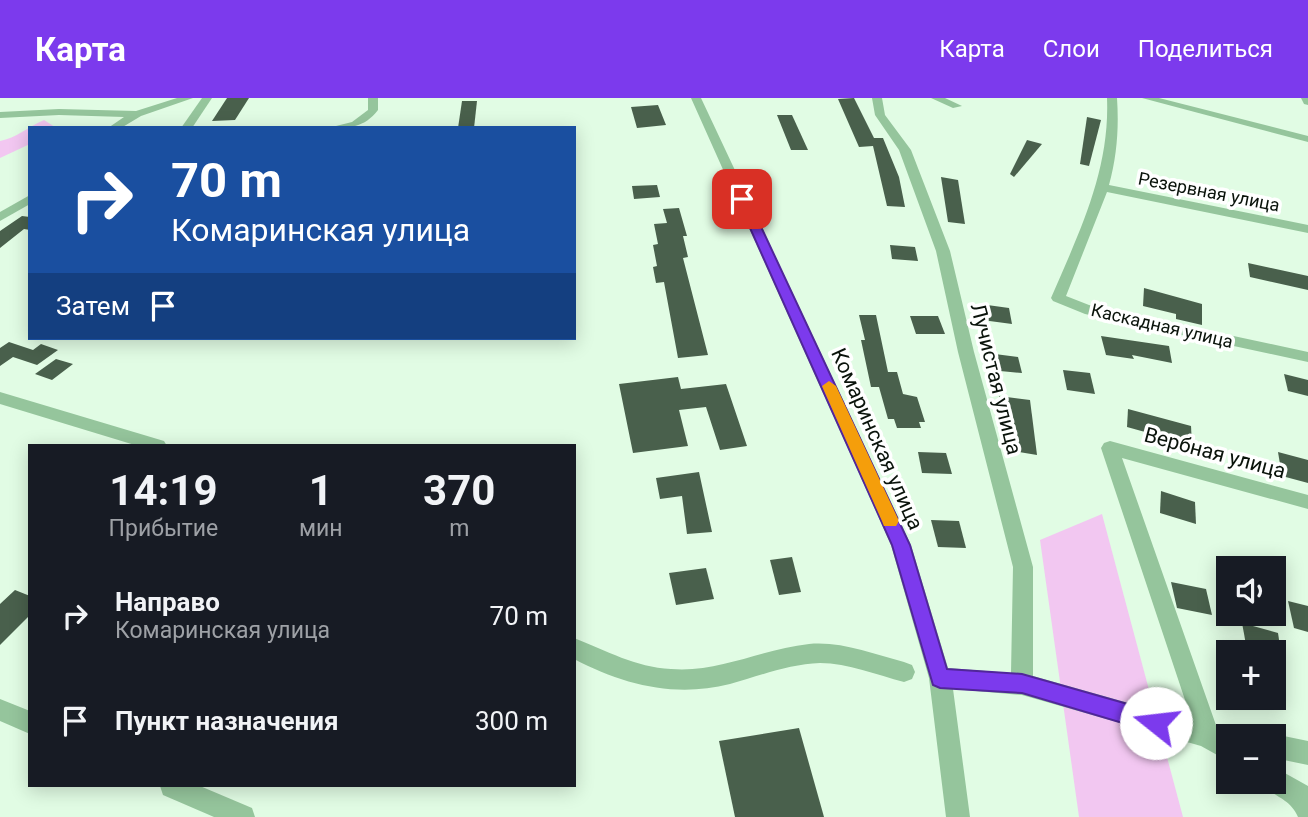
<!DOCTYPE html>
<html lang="ru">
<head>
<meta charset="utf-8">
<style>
	:root { --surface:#171b24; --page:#20242c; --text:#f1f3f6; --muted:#9ea1a6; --accent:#7c3aed }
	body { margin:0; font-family:Roboto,sans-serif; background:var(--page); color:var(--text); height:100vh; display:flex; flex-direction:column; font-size:26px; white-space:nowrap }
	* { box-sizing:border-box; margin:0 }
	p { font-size:23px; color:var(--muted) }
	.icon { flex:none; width:38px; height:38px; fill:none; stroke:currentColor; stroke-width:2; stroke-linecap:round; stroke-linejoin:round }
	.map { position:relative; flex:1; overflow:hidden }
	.panel { position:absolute; left:28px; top:346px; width:548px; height:343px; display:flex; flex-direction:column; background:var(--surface); border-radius:0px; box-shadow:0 4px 18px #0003 }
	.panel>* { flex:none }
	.hud { position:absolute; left:28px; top:28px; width:548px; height:214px; border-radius:0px; box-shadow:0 4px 18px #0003; background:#1a4fa0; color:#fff; overflow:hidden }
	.fabs { position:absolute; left:1216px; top:458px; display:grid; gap:14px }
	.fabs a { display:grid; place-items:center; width:70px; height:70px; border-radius:0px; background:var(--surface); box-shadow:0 4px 18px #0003; font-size:35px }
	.pin { position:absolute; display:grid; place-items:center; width:60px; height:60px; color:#fff; margin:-30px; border-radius:14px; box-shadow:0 4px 10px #0006 }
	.me { position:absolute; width:77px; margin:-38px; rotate:286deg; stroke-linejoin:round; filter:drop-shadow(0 0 5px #0008) }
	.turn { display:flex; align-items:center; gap:24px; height:147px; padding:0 28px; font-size:32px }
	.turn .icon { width:91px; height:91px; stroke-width:2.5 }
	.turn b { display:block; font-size:49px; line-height:60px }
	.then { display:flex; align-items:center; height:66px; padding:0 28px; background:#0003; gap:14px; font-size:26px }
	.eta { display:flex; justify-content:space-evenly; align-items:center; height:119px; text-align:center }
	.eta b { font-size:42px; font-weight:700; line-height:49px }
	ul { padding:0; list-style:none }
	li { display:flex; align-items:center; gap:21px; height:105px; padding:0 28px }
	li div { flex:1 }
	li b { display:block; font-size:26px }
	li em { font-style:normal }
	header { display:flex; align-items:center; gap:42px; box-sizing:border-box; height:98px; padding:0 35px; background:var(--accent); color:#fff }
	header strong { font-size:33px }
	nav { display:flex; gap:38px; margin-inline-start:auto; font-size:24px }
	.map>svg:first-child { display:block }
	.green { fill:#f2c7f1 }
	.building { fill:#49604c }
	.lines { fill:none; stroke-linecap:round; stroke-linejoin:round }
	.minor { fill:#95c59c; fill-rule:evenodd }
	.route { fill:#7c3aed; stroke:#51269a; stroke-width:2 }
	.slow { fill:#f59e0b }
	.labels { text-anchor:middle; stroke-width:7; stroke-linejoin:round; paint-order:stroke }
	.far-street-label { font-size:18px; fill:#0a130b; stroke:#fff }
	.street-label { font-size:21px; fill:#0a130b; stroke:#fff }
</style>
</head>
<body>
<header>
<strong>Карта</strong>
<nav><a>Карта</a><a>Слои</a><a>Поделиться</a></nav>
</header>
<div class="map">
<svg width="1308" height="719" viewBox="0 0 1308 719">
	<rect width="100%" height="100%" fill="#e1fce4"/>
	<g class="green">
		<path d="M44,22L55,29L30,30V46L0,60V43C16,40 28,29 44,22Z"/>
		<polygon points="1102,416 1183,719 1079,719 1040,442"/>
	</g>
	<g class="building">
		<polygon points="227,0 249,0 235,22 212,23"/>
		<polygon points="854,0 874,40 883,40 899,79 905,109 887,108 873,48 859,49 838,1"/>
		<polygon points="462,3 477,3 474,30 458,30"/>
		<polygon points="658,7 666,27 637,30 631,9"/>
		<polygon points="777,17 792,17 808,52 791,52"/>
		<polygon points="1087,19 1101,22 1089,68 1080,66"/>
		<polygon points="1027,42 1042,46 1014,79 1010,76"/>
		<polygon points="941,79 958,82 965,126 948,124"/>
		<polygon points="657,87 660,99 634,101 632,88"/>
		<polygon points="679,110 687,138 683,138 688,159 683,160 708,257 678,260 664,184 656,185 653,169 657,168 653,147 658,146 654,126 667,125 663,111"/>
		<polygon points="22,118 30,119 30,132 24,131 0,150 0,133"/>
		<polygon points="890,147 915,149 918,163 892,161"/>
		<polygon points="1248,165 1308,178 1308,192 1250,179"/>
		<polygon points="1144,190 1202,206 1202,227 1176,221 1176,216 1143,208"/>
		<polygon points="980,206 1009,210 1012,226 982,222"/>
		<polygon points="859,217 876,217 888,274 897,274 903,296 917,299 925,324 919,324 921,330 897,330 894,321 888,321 879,289 871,289 861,242 865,242"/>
		<polygon points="910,218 938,218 945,236 916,236"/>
		<polygon points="1101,238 1169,248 1172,265 1132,257 1134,261 1106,257"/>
		<polygon points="9,244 33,252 41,246 58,252 37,267 13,259 0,268 0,250"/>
		<polygon points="987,255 1018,259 1022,275 990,272"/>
		<polygon points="56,261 73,266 52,282 35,276"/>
		<polygon points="1063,272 1090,275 1095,296 1067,292"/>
		<polygon points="1284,276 1308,282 1308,298 1288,293"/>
		<polygon points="678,279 681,291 726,286 747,348 720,352 706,309 679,312 688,348 633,355 619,286"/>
		<polygon points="999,298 1030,302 1037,357 1007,352"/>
		<polygon points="1128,311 1191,328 1192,347 1127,329"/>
		<polygon points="918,354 946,355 952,376 922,375"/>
		<polygon points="1278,354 1308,362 1308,385 1282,378"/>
		<polygon points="699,374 712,434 687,436 682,398 660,401 656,380"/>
		<polygon points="1161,393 1195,404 1196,426 1160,415"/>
		<polygon points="931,422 959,423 966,450 938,449"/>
		<polygon points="792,459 801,494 779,497 770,462"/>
		<polygon points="706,470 714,501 676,507 669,475"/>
		<polygon points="1171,484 1206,491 1212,517 1177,510"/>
		<polygon points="15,492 30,498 30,517 0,547 0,506"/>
		<polygon points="1288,503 1308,508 1308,534 1294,530"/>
		<polygon points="1242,525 1278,535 1281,555 1247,552"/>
		<polygon points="799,630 824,719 735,719 719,643"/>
	</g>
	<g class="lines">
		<g class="minor">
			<polygon points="177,0 193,0 141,18 121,30 108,30 124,19 59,17 0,20 0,14 59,11 136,13"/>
			<polygon points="202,0 212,0 192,30 181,30"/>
			<path d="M368,0H378V12C364,30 350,30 328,30L352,24L368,12Z"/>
			<path d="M691,0H701L911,447L948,570L1011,575L1013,469L958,254L936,153L899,52L875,17L872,0H882L885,17L911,52L950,153L974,254L1033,469V578L1192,623L1101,350L1104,345L1110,343L1308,397V411L1122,360L1217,630C1232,636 1228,649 1228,663L1201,648L1022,597L953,591L970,719H946L929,580L891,447Z"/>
			<polygon points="931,0 945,0 962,8 953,10"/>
			<path d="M1107,0H1117C1119,30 1117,58 1109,87L1308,127V135L1107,94L1066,198L1089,207L1308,254V264L1085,216L1053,203L1051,200C1079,135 1110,73 1107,0Z"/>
			<polygon points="1142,0 1159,0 1308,38 1308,44"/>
			<polygon points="1301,0 1308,0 1308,7 1304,6"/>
			<polygon points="30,97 30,106 0,123 0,114"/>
			<polygon points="0,294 164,343 167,348 138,348 0,306"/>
			<path d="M574,540C607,553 635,569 671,571C719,575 762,551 809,546C841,543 873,556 904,564L912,567L915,574L912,581L904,584C877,577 848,565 820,565C789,566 759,578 730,586C675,600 624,587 574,561Z"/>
			<polygon points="0,601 30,613 30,636 0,623"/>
			<polygon points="1274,636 1308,643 1308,667 1274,660 1274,639 1268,639"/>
			<path d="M1274,669L1308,688V719H1298C1289,698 1271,700 1263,684H1274Z"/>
			<polygon points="160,688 200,688 252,710 255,719 214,719 163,697"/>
		</g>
	</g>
	<polygon class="route" points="742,97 748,101 910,447 947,571 1022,576 1156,614 1163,617 1166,625 1163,632 1156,635 1022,595 940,590 933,587 892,447 737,101"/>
	<polygon class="slow" points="829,283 836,288 899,423 896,428 884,428 882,423 822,288"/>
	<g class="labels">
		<g class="far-street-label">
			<text transform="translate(1209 94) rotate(11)" y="6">Резервная улица</text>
			<text transform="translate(1162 228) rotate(13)" y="6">Каскадная улица</text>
		</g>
		<g class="street-label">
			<text transform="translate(996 281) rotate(76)" y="7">Лучистая улица</text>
			<text transform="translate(877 341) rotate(66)" y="7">Комаринская улица</text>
			<text transform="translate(1215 355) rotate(15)" y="7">Вербная улица</text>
		</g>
	</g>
</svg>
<div class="fabs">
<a><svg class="icon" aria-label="sound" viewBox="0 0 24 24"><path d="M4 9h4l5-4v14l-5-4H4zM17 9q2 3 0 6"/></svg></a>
<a>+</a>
<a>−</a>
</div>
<div class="pin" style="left:742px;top:101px;background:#d93025"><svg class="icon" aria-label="arrive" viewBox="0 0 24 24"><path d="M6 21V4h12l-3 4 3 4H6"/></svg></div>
<svg class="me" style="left:1156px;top:625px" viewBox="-20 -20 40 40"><circle r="19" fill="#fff"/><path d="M0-13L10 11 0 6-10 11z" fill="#7c3aed"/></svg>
<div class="hud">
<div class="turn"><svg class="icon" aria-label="right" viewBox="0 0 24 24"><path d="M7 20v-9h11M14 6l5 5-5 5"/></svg><div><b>70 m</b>Комаринская улица</div></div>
<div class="then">Затем<svg class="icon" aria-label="arrive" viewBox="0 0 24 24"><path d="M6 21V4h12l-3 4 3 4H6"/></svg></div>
</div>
<section class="panel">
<div class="eta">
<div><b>14:19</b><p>Прибытие</p></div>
<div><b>1</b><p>мин</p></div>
<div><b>370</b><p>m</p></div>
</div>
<ul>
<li><svg class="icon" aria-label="right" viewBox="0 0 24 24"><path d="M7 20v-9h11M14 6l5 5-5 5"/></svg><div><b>Направо</b><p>Комаринская улица</p></div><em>70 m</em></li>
<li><svg class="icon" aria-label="arrive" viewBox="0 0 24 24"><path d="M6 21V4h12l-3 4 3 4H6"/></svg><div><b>Пункт назначения</b></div><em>300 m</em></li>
</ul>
</section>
</div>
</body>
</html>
